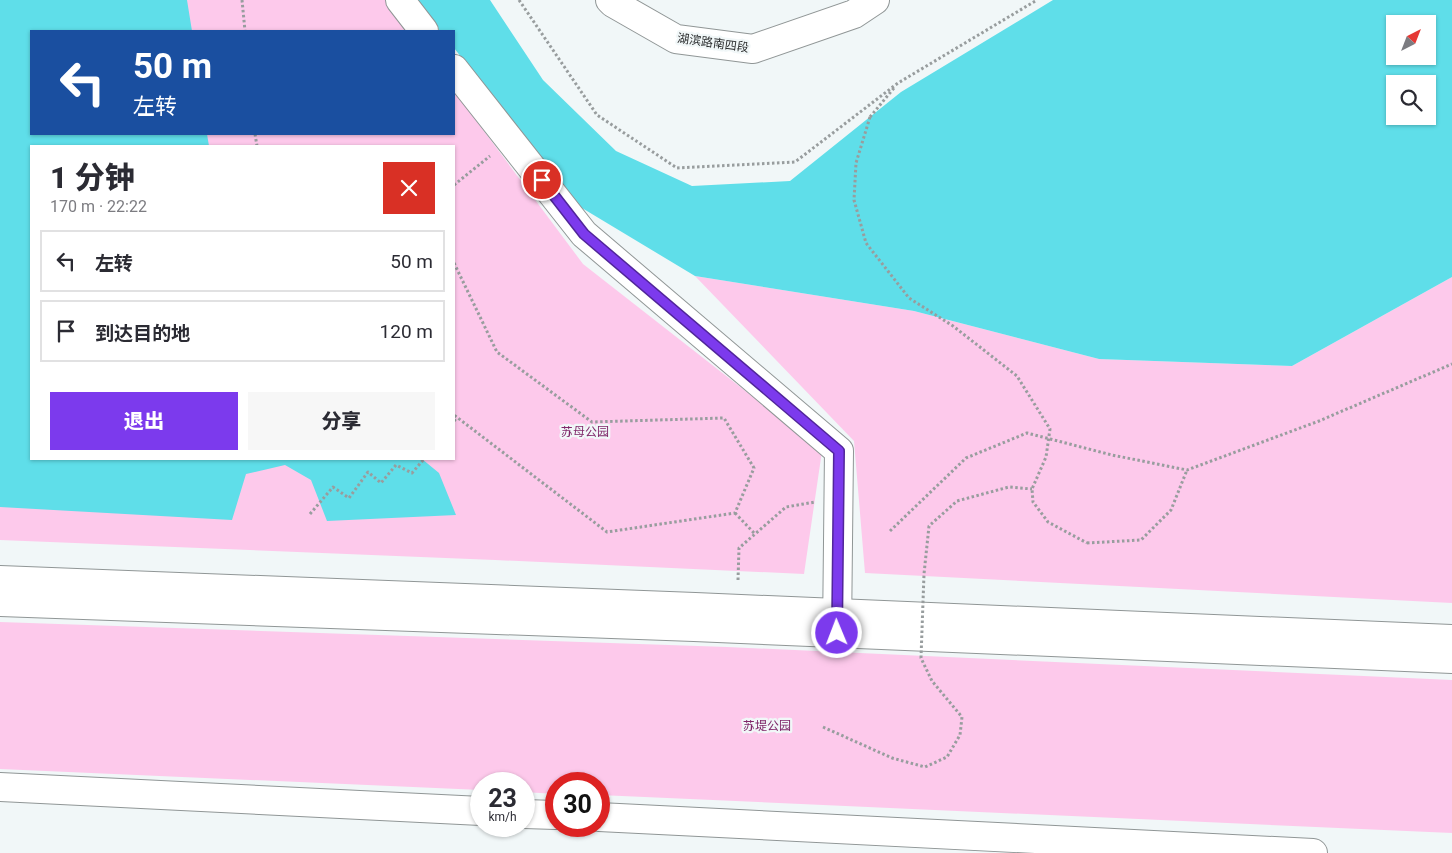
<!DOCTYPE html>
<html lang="zh">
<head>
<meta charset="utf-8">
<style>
	:root { --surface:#fff; --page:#f7f7f7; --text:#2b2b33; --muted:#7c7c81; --line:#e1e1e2; --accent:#7c3aed }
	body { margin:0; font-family:Roboto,"Noto Sans SC",sans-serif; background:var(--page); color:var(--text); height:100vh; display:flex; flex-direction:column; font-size:19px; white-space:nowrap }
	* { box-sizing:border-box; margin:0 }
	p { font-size:16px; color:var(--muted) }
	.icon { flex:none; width:28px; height:28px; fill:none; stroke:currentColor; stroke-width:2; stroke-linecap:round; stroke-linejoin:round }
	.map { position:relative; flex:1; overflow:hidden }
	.panel { position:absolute; left:30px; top:145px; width:425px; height:315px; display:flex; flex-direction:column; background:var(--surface); border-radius:0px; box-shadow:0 1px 4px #0004 }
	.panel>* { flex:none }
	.banner { position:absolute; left:30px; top:30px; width:425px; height:105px; border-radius:0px; box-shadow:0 1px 4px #0004; background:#1a4fa0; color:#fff; overflow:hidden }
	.needle { width:32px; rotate:42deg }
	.buttons { position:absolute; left:1386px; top:15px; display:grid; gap:10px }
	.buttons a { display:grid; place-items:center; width:50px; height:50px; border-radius:0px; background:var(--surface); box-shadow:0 1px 4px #0004; font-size:25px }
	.speed { position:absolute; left:470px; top:772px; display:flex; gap:10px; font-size:25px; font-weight:700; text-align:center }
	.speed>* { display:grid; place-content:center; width:65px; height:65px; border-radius:50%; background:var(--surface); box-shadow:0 1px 4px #0004; line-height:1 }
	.speed small { font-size:12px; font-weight:400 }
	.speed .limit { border:8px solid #d22; background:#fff; color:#111 }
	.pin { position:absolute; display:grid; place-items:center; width:42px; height:42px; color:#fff; margin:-21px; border:2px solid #fff; border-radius:50%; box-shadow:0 1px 5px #0007 }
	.me { position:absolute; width:55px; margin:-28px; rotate:359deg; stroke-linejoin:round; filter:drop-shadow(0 0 4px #0008) }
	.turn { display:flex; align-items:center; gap:18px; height:105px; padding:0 20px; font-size:22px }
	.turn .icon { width:65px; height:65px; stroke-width:2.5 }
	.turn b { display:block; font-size:35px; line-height:42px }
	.round { display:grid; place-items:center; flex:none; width:52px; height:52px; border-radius:0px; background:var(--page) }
	.headline { display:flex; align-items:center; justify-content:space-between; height:85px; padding:0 20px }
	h1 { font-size:30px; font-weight:800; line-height:38px }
	.action { display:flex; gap:10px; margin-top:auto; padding:10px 20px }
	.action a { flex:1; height:58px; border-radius:0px; background:var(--accent); color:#fff; font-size:20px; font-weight:800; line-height:58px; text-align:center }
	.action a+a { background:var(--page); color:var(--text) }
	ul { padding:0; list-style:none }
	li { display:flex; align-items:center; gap:15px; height:62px; margin:0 10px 8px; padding:0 10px; border:2px solid var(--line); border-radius:0px }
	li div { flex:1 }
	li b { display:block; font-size:19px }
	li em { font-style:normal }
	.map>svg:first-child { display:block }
	.green { fill:#fdc9eb; fill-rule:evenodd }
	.water { fill:#5fdee9; fill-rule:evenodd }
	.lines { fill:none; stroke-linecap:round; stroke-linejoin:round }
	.minor-casing { stroke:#909696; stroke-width:30 }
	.major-casing { stroke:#909696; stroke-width:30 }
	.path { stroke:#989d9e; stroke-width:3; stroke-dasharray:2.5 2.5; stroke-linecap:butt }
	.minor { stroke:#fff; stroke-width:28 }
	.major { stroke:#fff; stroke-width:28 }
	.path-bridge { stroke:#989d9e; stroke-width:3; stroke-dasharray:2.5 2.5; stroke-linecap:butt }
	.route-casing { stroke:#51269a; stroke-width:12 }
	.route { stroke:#7c3aed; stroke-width:9 }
	.labels { text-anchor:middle; stroke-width:4.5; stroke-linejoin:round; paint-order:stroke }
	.street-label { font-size:12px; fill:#2c2e2f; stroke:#f1f7f8 }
	.park-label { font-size:12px; fill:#7f2769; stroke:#f1f7f8 }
</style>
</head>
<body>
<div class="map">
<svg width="1452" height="853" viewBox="0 0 1452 853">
	<rect width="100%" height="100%" fill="#f1f7f8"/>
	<g class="green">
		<path d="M0,0H386L409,31H31V134H454V91L583,264L822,451L804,574L495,560L0,540ZM31,146H454V459H31Z"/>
		<polygon points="695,276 914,311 1099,359 1292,366 1452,277 1452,603 865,573 854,441"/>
		<polygon points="0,622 727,647 1452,680 1452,833 599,795 599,784 556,784 556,794 524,792 524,784 481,784 481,790 0,769"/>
	</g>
	<g class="water">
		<polygon points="0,0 187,0 192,31 31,31 31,134 207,134 209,146 31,146 31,459 422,459 439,473 456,515 327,521 311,480 285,465 246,474 232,520 0,507"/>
		<path d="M416,0H490L543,80L616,151L692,186L790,181L901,92L1053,0H1452V277L1292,366L1099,359L914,311L695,276L577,205L454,48V31H440ZM1395,24H1428V56H1395ZM1395,84H1428V116H1395Z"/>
	</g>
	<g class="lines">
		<defs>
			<g id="minor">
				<polyline points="400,0 424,31"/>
				<polyline points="610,0 613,3 676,39 753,49 854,14 875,0"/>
				<polyline points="454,69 584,234 839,451 837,633"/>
				<polyline points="0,787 481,811"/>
				<polyline points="524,814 556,815"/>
				<polyline points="599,817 1313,853"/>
			</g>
			<g id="major">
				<polyline points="0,580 695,607 1452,639"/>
				<polyline points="0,602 694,627 1452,659"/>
			</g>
		</defs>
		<use href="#minor" class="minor-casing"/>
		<use href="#major" class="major-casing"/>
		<g class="path">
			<polyline points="242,0 245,31"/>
			<polyline points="519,0 597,115 677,168 795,162 898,83 1037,0"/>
			<polyline points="870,117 894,88"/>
			<polyline points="255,134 257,146"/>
			<polyline points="454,185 490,156"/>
			<polyline points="454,263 497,352 592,422 724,418 754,468 735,513 607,532 454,415"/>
			<polyline points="454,421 457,417"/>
			<polyline points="735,513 755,534"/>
			<polyline points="310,514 333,487 349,498 368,472 381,483 396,465 412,473 424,459"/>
			<polyline points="890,531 966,458 1027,433 1112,455 1187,470 1319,421 1452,364"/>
			<polyline points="1087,543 1141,540 1171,510 1187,470"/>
			<polyline points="738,580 739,548 786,507 815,502"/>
		</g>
		<use href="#minor" class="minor"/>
		<use href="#major" class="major"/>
		<g class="path-bridge">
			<polyline points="870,117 856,163 854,200 866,243 909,298 953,326 1017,376 1050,429 1046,457 1032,489 1033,502 1048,522 1087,543"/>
			<polyline points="823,727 892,758 925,767 947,757 960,735 962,717 932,681 921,658 924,574 929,526 957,501 1009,487 1032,489"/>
		</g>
	</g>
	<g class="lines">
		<defs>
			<polyline id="route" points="542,180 584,234 839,451 837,633"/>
		</defs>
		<use href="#route" class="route-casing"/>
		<use href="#route" class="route"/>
	</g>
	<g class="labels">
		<g class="street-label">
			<text transform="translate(713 43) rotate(8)" y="4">湖滨路南四段</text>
		</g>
		<g class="park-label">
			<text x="585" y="436">苏母公园</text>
			<text x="767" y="730">苏堤公园</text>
		</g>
	</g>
</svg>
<div class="buttons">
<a><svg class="needle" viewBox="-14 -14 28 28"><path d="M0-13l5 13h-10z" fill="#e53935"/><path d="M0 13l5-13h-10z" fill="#7c7c81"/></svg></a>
<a><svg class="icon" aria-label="search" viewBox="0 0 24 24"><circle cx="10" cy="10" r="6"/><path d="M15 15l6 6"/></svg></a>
</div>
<div class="speed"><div>23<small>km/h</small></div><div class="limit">30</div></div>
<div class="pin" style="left:542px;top:180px;background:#d93025"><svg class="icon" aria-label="arrive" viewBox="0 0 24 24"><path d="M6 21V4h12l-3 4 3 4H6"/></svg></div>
<svg class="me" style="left:837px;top:633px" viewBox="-20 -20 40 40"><circle r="17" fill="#7c3aed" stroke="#fff" stroke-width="3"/><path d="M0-11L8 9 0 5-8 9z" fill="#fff"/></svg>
<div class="banner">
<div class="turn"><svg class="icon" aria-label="left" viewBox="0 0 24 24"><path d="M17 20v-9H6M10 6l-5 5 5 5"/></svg><div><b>50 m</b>左转</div></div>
</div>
<section class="panel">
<div class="headline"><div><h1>1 分钟</h1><p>170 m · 22:22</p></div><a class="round" style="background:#d93025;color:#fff"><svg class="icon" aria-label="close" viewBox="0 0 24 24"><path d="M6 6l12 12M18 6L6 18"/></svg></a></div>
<ul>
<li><svg class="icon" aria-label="left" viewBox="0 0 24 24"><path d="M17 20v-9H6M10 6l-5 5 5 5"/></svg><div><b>左转</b></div><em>50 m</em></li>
<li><svg class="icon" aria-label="arrive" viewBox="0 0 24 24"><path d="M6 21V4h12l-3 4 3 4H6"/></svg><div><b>到达目的地</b></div><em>120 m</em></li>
</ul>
<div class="action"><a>退出</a><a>分享</a></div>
</section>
</div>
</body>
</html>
